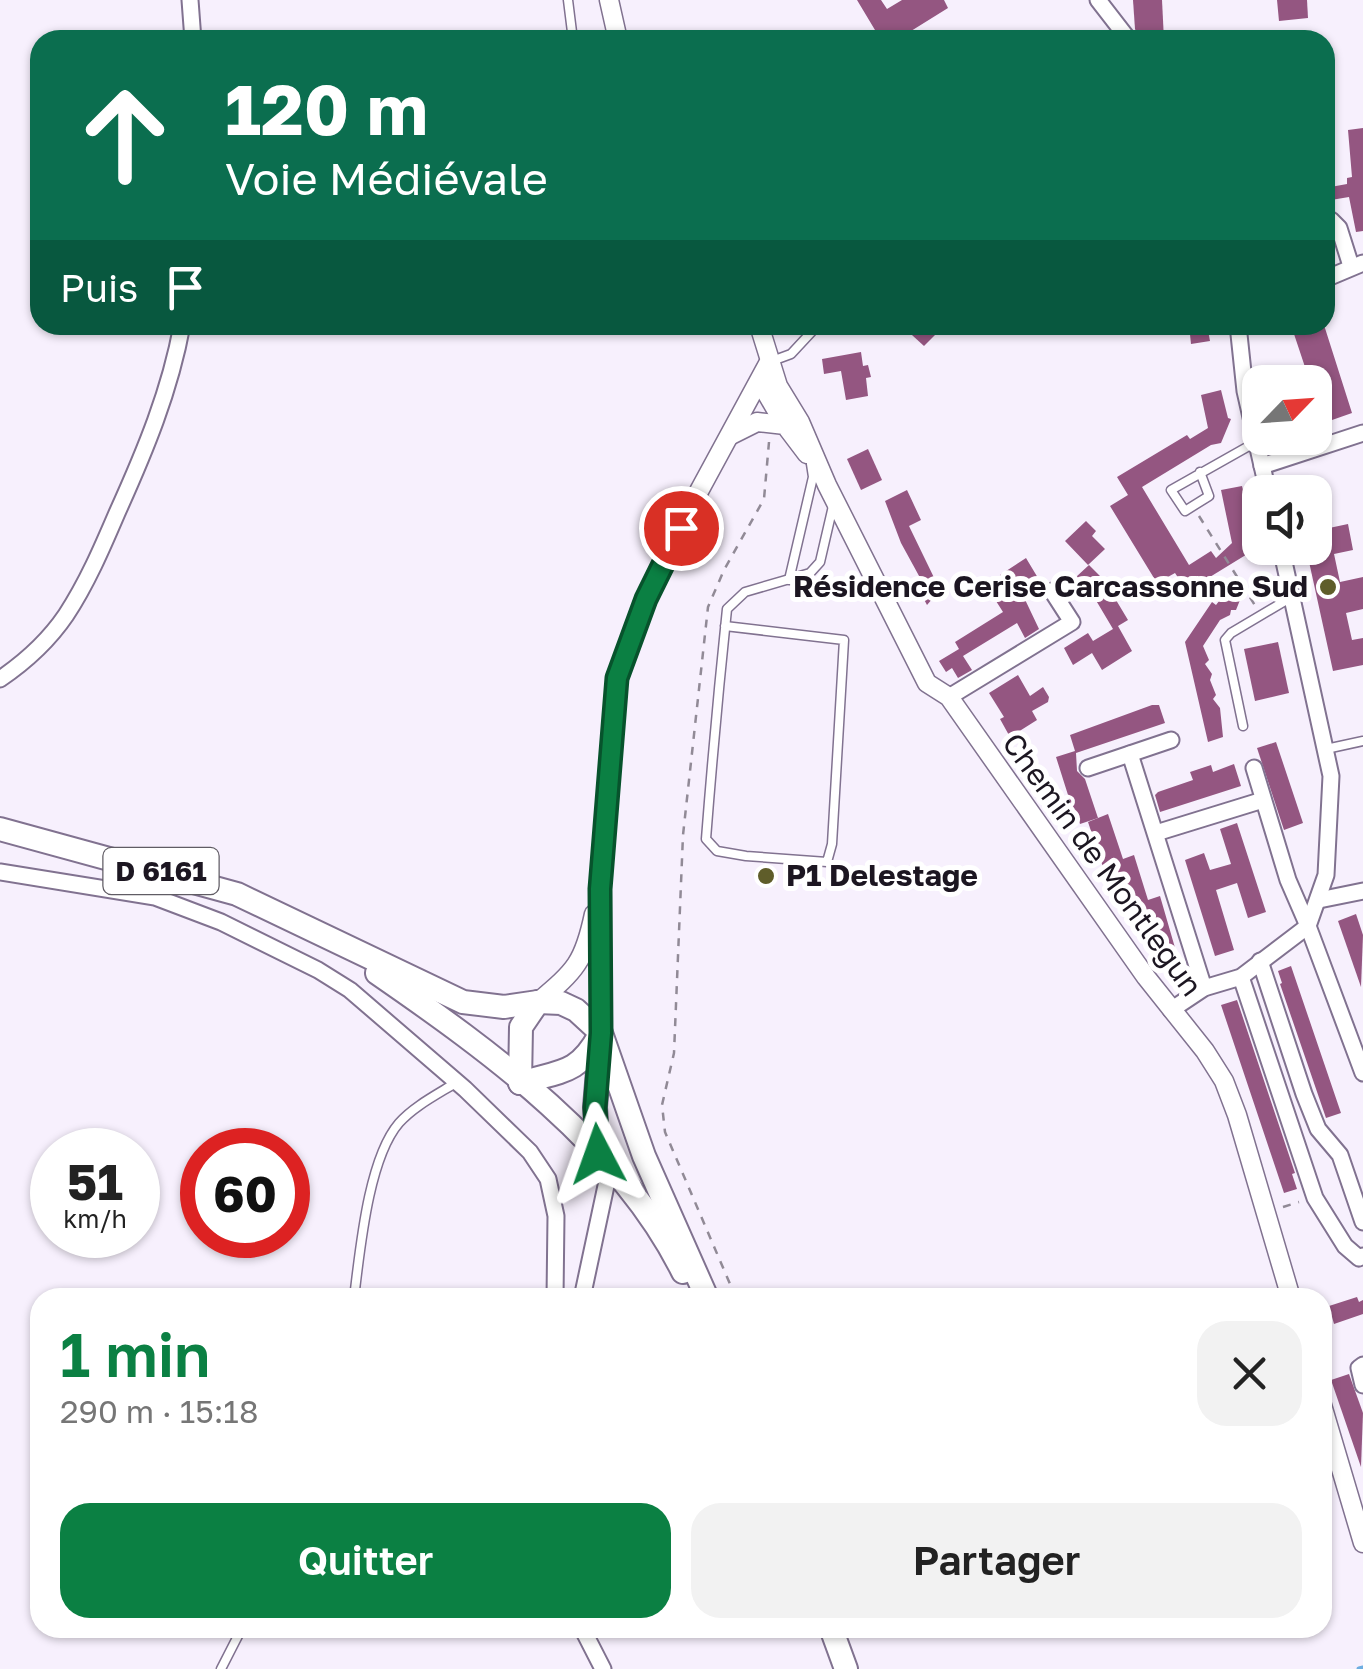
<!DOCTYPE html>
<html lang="fr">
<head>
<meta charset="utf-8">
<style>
	:root { --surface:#fff; --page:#f2f2f2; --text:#222; --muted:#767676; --accent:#0b8043 }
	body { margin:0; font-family:"Golos Text",sans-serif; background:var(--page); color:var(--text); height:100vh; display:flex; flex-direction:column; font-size:38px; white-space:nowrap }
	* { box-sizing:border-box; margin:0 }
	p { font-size:32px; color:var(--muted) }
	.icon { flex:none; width:55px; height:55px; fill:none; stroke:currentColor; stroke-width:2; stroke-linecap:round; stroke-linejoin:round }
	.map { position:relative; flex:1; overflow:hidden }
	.drawer { position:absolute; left:30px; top:1288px; width:1302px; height:350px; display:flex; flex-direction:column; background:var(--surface); border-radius:30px; box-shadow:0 2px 8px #0004 }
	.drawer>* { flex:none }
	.hud { position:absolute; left:30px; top:30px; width:1305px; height:305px; border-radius:30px; box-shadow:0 2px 8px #0004; background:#0b6e4f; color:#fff; overflow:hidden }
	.needle { width:65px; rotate:65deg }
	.controls { position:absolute; left:1242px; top:365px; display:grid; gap:20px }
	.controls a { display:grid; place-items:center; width:90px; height:90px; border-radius:20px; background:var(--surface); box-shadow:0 2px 8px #0004; font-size:50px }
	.speed { position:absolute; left:30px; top:1128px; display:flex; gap:20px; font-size:50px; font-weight:700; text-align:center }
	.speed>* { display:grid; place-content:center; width:130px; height:130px; border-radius:50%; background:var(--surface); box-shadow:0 2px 8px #0004; line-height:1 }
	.speed small { font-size:25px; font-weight:400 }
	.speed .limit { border:15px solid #d22; background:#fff; color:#111 }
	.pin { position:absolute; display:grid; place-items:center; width:85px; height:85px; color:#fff; margin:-42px; border:5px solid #fff; border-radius:50%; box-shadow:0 2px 10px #0007 }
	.me { position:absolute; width:110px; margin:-55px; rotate:356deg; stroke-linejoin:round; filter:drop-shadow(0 0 8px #0008) }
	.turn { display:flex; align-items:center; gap:35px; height:210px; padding:0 30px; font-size:45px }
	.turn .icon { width:130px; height:130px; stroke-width:2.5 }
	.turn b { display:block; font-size:70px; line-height:85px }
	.then { display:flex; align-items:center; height:95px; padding:0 30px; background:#0003; gap:20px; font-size:38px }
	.round { display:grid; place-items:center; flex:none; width:105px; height:105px; border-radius:30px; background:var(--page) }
	.head { display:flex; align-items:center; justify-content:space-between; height:170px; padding:0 30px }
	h1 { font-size:60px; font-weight:600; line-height:75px; color:var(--accent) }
	.cta { display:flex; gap:20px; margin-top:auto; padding:20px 30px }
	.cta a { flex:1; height:115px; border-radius:30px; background:var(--accent); color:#fff; font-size:40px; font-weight:600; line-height:115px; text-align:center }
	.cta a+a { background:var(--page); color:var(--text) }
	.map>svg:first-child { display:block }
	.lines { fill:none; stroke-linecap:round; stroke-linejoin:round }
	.stream { stroke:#6eaee1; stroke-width:5 }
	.building { fill:#945681 }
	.service-casing { stroke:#817290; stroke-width:11 }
	.minor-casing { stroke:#817290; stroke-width:19 }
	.tertiary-casing { stroke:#817290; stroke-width:21 }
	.primary-casing { stroke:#817290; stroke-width:26 }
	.path { stroke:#918a96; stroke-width:2.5; stroke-dasharray:8 8; stroke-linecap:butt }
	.service { stroke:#fff; stroke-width:8 }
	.minor { stroke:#fff; stroke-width:15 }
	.tertiary { stroke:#fff; stroke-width:18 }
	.primary { stroke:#fff; stroke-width:22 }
	.route-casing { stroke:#07532c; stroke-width:25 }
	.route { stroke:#0b8043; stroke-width:18 }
	.poi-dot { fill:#5f5d2a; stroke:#fff; stroke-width:4 }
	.labels { text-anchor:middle; stroke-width:10; stroke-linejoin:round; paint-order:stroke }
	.shield { fill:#fff; stroke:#605c64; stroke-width:2.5 }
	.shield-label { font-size:28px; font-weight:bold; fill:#1c1621 }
	.poi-label { font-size:30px; font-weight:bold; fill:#1c1621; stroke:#fff; text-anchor:end }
	.street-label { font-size:30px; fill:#1c1621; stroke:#fff }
</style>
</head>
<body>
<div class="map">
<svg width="1363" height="1669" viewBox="0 0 1363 1669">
	<rect width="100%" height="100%" fill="#f7f0fd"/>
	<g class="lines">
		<polyline class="stream" points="1359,1669 1363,1668"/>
	</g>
	<g class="building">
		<polygon points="857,0 881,0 887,9 902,0 944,0 948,8 903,36 906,40 881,40"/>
		<polygon points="1133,0 1162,0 1164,40 1140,40 1135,29"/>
		<polygon points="1277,0 1307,0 1308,18 1279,21"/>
		<polygon points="1363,128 1363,231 1356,232 1349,197 1325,201 1325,188 1347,184 1347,178 1352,177 1348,130"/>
		<polygon points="901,325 928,325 937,333 924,346"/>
		<polygon points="1189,325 1207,325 1210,341 1191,344"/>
		<polygon points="1291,325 1324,325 1352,413 1315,426 1315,382 1310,382"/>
		<polygon points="861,352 863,366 868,365 871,377 866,378 868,396 846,400 841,371 824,374 822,359"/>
		<polygon points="1221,390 1228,418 1231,419 1221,443 1211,445 1142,487 1189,565 1211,551 1216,558 1232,543 1221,490 1242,486 1253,534 1256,536 1249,553 1187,591 1175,573 1157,583 1110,506 1128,495 1117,477 1187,435 1190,439 1208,428 1201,395"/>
		<polygon points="868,449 882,480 861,490 847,459"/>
		<polygon points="907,490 921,520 909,526 940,590 927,605 918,588 924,585 901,543 885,501"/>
		<polygon points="1086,521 1096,531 1092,536 1105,549 1088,565 1065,541"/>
		<polygon points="1348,524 1353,550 1334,554 1340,582 1363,577 1363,609 1346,613 1352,640 1363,638 1363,665 1333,671 1306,548 1315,548 1315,531"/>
		<polygon points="1026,558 1038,578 1020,589 1039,629 1025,638 1017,623 963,656 972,670 958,678 952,668 946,672 939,661 959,649 955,642 1003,612 989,590 1005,579 1000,575"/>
		<polygon points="1089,565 1104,580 1128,620 1118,626 1132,651 1102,670 1092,653 1073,665 1064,648 1088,633 1093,641 1113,629 1091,592 1076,577"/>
		<polygon points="1231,593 1240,600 1236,610 1231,610 1230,615 1220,620 1203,646 1209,660 1205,664 1212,674 1210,680 1216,695 1213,699 1220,708 1223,737 1208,742 1185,642 1212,602 1216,605 1223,596 1227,599"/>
		<polygon points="1278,642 1289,693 1255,701 1244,649"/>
		<polygon points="1018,675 1030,696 1043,687 1049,697 1048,702 1032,711 1037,720 1010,737 1000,719 1004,717 989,693"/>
		<polygon points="1152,705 1159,705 1165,723 1076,753 1077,771 1085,779 1098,818 1080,824 1078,817 1075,817 1056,757 1075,751 1070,735"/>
		<polygon points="1276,742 1303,823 1284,830 1257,748"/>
		<polygon points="1234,764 1241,786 1160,812 1155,795 1158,792 1193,780 1190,772 1211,765 1213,772"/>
		<polygon points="1108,814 1123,859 1134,855 1148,900 1160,896 1180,965 1160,972 1140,903 1130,907 1120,884 1110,888 1088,822"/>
		<polygon points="1237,823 1266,912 1248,918 1237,883 1216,890 1234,950 1215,956 1185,860 1204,853 1210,870 1231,864 1220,829"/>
		<polygon points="1356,914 1363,935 1361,987 1338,921"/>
		<polygon points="1291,966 1341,1113 1326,1118 1280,984 1282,983 1278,971"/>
		<polygon points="1237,1000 1295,1173 1292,1174 1297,1189 1284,1193 1221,1005"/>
		<polygon points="1357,1297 1359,1302 1363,1300 1363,1314 1334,1324 1329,1306"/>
		<polygon points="1349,1374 1363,1413 1361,1467 1331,1380"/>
	</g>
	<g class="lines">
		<defs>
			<g id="service">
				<polyline points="568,0 573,40"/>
				<polyline points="772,361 791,354 818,325"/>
				<polyline points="1200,472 1209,496 1185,511 1171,490 1256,442"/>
				<polyline points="789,580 813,477 811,464"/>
				<path d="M725,626L844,640L832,844L827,862L746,856L717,851L706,839C712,762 719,685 727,609L745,592L810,573L820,562L833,506"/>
				<polyline points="1243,726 1225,640 1231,633 1290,598"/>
				<polyline points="1326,749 1363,741"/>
				<path d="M354,1298C360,1251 368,1159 399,1123C414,1106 438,1094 457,1082"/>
				<polyline points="221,1669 242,1628"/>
			</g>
			<g id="minor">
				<polyline points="190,0 193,40"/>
				<polyline points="1098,0 1129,40"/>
				<polyline points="1325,221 1331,220 1339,228 1351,266"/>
				<polyline points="1325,279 1363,263"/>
				<polyline points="1238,325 1245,391 1268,492"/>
				<polyline points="1262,466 1363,433"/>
				<path d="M0,679C25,662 49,640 66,615C87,583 102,548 117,513C145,451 170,391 182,325"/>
				<polyline points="949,697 1072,622 1052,591"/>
				<polyline points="1130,754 1204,988"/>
				<polyline points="1088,768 1171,740"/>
				<polyline points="1254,768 1288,880 1308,926 1363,1073"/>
				<polyline points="1156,833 1263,800"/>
				<polyline points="0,872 155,897 221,922 318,970 350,990 465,1089 530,1152 548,1179 556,1216 555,1298"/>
				<polyline points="1319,900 1363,891"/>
				<polyline points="1260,961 1304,1094 1318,1129 1340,1155 1363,1222"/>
				<polyline points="1241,977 1315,1198 1345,1246 1359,1258 1363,1256"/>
				<polyline points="1171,1010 1204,988 1241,977 1308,926 1326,875 1331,776 1281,548"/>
				<polyline points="582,1298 610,1167"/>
				<polyline points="1363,1365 1359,1368 1363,1385"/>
				<polyline points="582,1628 603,1669"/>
			</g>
			<g id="tertiary">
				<polyline points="609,0 618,40"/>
				<polyline points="759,325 778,386 800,422 827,485 927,683 949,697 1146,977 1205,1051 1224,1081 1237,1115 1291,1298"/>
				<polyline points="760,382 785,425"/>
				<polyline points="731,435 757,422 785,425 807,454"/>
				<path d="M538,1002C576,970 584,962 594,914"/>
				<polyline points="601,1033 600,889 617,678 646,599 698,493 769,362"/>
				<polyline points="1322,1405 1363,1543"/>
			</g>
			<g id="primary">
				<polyline points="0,829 237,894 463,1002 504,1007 538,1002 561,1003 576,1010 601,1033 644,1156 707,1298"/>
				<path d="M377,973C490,1051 621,1146 683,1272"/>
				<path d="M520,1083C559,1071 578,1075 599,1036"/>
				<polyline points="520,1083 521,1027 538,1002"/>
				<polyline points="598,1154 595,1107 600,1047"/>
				<polyline points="831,1628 846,1669"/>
			</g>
		</defs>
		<use href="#service" class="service-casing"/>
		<use href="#minor" class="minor-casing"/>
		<use href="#tertiary" class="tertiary-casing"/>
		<use href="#primary" class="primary-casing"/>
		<g class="path">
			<polyline points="1199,516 1256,607"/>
			<polyline points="1283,1207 1299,1202"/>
			<polyline points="736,1298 665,1132 662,1105 674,1053 683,835 708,607 724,570 764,499 769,442"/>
		</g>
		<use href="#service" class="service"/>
		<use href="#minor" class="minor"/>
		<use href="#tertiary" class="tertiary"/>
		<use href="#primary" class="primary"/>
	</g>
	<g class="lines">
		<defs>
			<polyline id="route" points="598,1154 595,1108 601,1033 600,889 617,678 646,599 681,528"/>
		</defs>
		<use href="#route" class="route-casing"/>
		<use href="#route" class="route"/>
	</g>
	<g class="poi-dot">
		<circle cx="1328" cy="587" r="10"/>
		<circle cx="766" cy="876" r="10"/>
	</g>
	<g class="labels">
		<rect class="shield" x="103.5" y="848" width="115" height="46" rx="8"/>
		<g class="shield-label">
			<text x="161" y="881">D 6161</text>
		</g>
		<g class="poi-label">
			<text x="1308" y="597">Résidence Cerise Carcassonne Sud</text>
			<text x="786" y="886" text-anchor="start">P1 Delestage</text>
		</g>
		<g class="street-label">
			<text transform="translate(1102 865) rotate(54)" y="10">Chemin de Montlegun</text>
		</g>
	</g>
</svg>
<div class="controls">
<a><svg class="needle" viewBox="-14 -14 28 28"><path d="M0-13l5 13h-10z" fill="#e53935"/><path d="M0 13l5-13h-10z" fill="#767676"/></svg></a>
<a><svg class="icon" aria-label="sound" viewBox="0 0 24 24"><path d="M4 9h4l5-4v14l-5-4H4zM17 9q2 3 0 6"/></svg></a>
</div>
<div class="speed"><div>51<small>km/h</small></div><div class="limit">60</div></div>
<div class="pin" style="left:681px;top:528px;background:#d93025"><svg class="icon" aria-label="arrive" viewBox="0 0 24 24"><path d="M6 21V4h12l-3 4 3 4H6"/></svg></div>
<svg class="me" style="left:598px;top:1154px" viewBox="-20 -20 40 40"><path d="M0-17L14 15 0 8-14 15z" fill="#0b8043" stroke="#fff" stroke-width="4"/></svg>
<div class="hud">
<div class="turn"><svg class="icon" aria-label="ahead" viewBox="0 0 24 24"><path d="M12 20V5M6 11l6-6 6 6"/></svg><div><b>120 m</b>Voie Médiévale</div></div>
<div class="then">Puis<svg class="icon" aria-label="arrive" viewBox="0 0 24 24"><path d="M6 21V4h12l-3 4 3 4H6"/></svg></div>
</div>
<section class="drawer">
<div class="head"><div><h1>1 min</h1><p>290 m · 15:18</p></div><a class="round"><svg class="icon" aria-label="close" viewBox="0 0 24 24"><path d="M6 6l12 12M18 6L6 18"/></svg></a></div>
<div class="cta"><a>Quitter</a><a>Partager</a></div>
</section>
</div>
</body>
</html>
